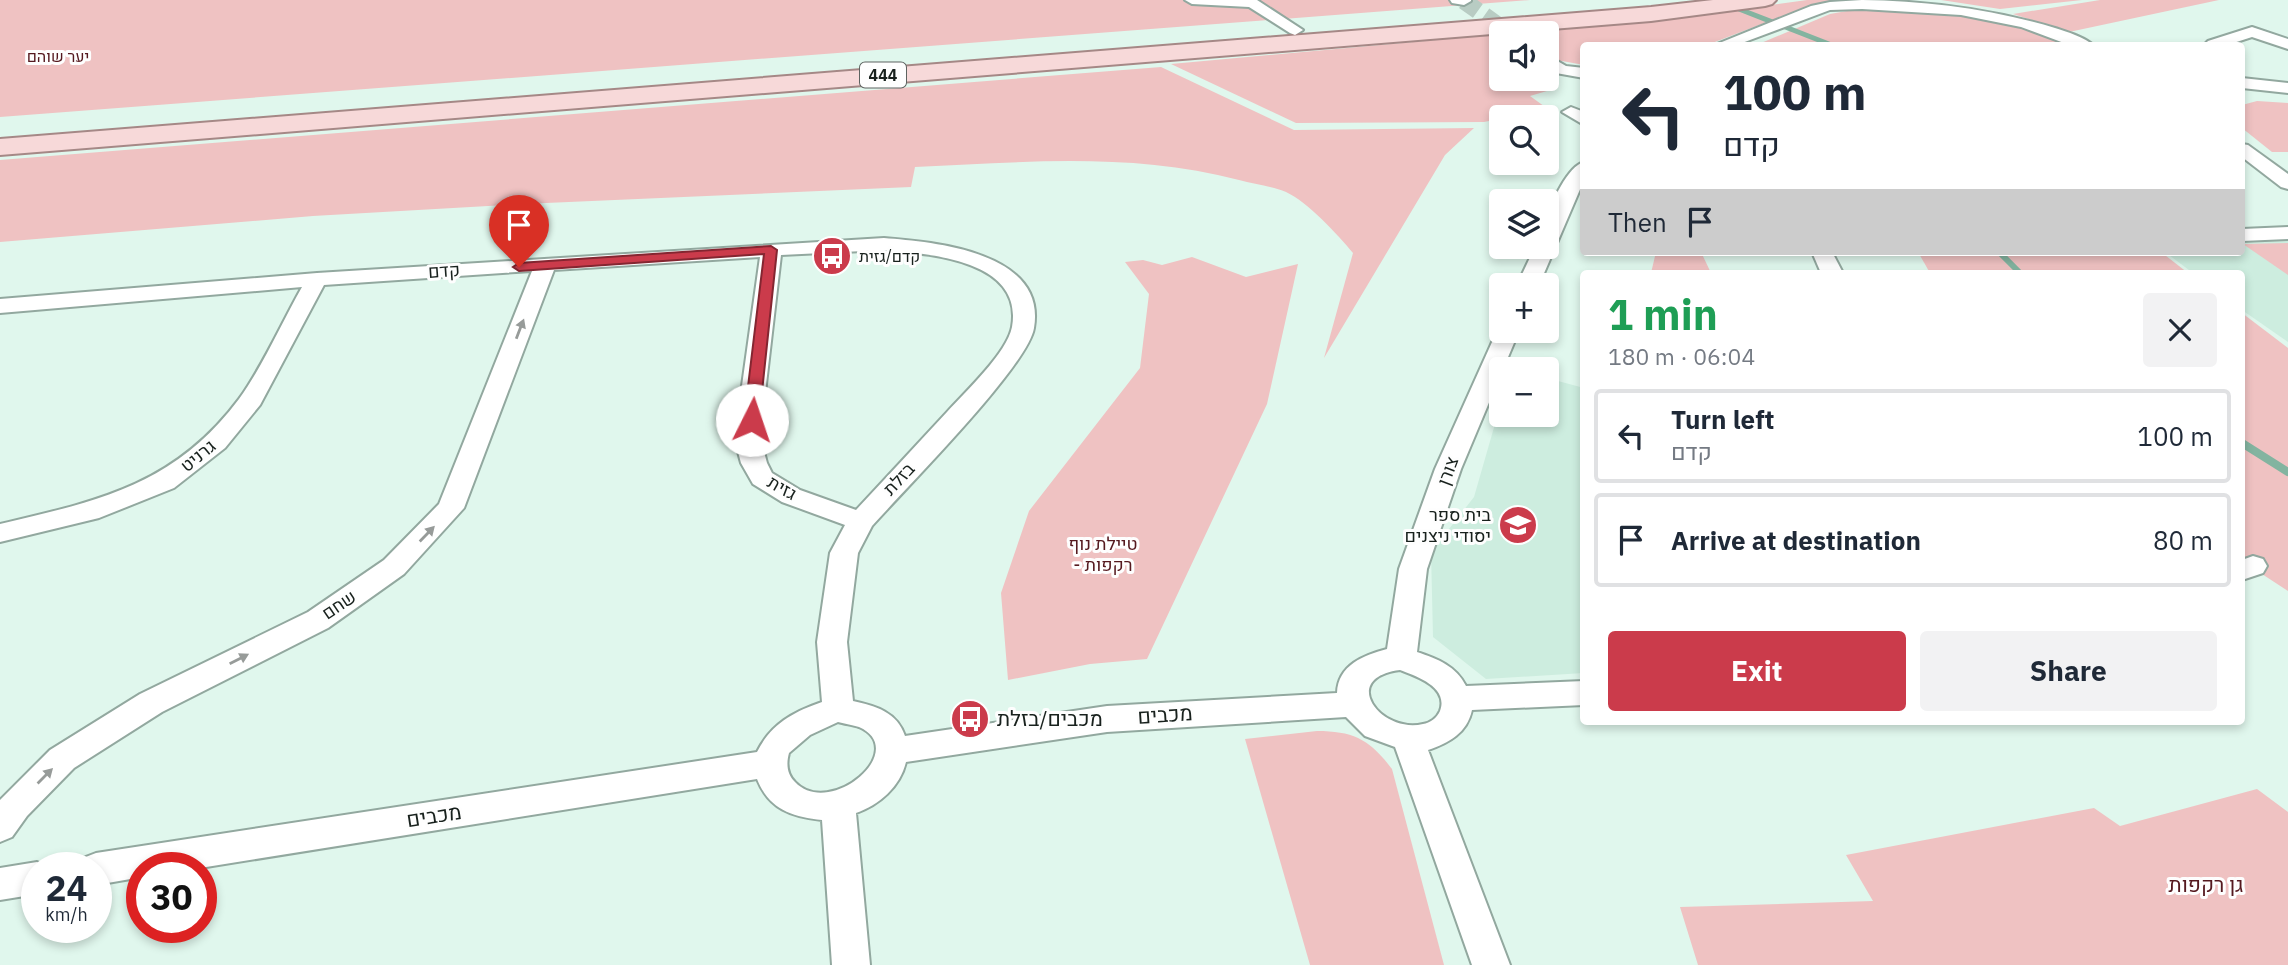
<!DOCTYPE html>
<html lang="en">
<head>
<meta charset="utf-8">
<style>
	:root { --surface:#fff; --page:#f2f2f3; --text:#1f2937; --muted:#747a83; --line:#e0e1e3; --accent:#cb3b4b }
	body { margin:0; font-family:"IBM Plex Sans",Heebo,sans-serif; background:var(--page); color:var(--text); height:100vh; display:flex; flex-direction:column; font-size:26px; white-space:nowrap }
	* { box-sizing:border-box; margin:0 }
	p { font-size:23px; color:var(--muted) }
	.icon { flex:none; width:38px; height:38px; fill:none; stroke:currentColor; stroke-width:2; stroke-linecap:round; stroke-linejoin:round }
	.map { position:relative; flex:1; overflow:hidden }
	.drawer { position:absolute; left:1580px; top:270px; width:665px; height:455px; display:flex; flex-direction:column; background:var(--surface); border-radius:7px; box-shadow:0 4px 10px #0003 }
	.drawer>* { flex:none }
	.banner { position:absolute; left:1580px; top:42px; width:665px; height:214px; border-radius:7px; box-shadow:0 4px 10px #0003; background:#fff; color:var(--text); overflow:hidden }
	.fabs { position:absolute; left:1489px; top:21px; display:grid; gap:14px }
	.fabs a { display:grid; place-items:center; width:70px; height:70px; border-radius:7px; background:var(--surface); box-shadow:0 4px 10px #0003; font-size:35px }
	.speed { position:absolute; left:21px; top:852px; display:flex; gap:14px; font-size:35px; font-weight:700; text-align:center }
	.speed>* { display:grid; place-content:center; width:91px; height:91px; border-radius:50%; background:var(--surface); box-shadow:0 4px 10px #0003; line-height:1 }
	.speed small { font-size:18px; font-weight:400 }
	.speed .limit { border:10px solid #d22; background:#fff; color:#111 }
	.pin { position:absolute; display:grid; place-items:center; width:60px; height:60px; color:#fff; margin:-72px -30px; border-radius:50% 50% 50% 0; rotate:-45deg; box-shadow:0 0 7px #0007 }
	.pin .icon { rotate:45deg }
	.me { position:absolute; width:77px; margin:-38px; rotate:4deg; stroke-linejoin:round; filter:drop-shadow(0 0 5px #0008) }
	.turn { display:flex; align-items:center; gap:24px; height:147px; padding:0 28px; font-size:32px }
	.turn .icon { width:91px; height:91px; stroke-width:2.5 }
	.turn b { display:block; font-size:49px; line-height:60px }
	.then { display:flex; align-items:center; height:66px; padding:0 28px; background:#0003; gap:14px; font-size:26px }
	.round { display:grid; place-items:center; flex:none; width:74px; height:74px; border-radius:7px; background:var(--page) }
	.summary { display:flex; align-items:center; justify-content:space-between; height:119px; padding:0 28px }
	h1 { font-size:42px; font-weight:700; line-height:52px; color:#1e9e55 }
	.primary-button { display:flex; gap:14px; margin-top:auto; padding:14px 28px }
	.primary-button a { flex:1; height:80px; border-radius:7px; background:var(--accent); color:#fff; font-size:28px; font-weight:700; line-height:80px; text-align:center }
	.primary-button a+a { background:var(--page); color:var(--text) }
	ul { padding:0; list-style:none }
	li { display:flex; align-items:center; gap:21px; height:94px; margin:0 14px 10px; padding:0 14px; border:4px solid var(--line); border-radius:7px }
	li div { flex:1 }
	li b { display:block; font-size:26px }
	li em { font-style:normal }
	.map>svg:first-child { display:block }
	.built { fill:#cdeddf }
	.green { fill:#efc2c2 }
	.lines { fill:none; stroke-linecap:round; stroke-linejoin:round }
	.stream-far2 { stroke:#83b4a0; stroke-width:5 }
	.stream-far1 { stroke:#83b4a0; stroke-width:6 }
	.stream { stroke:#83b4a0; stroke-width:8 }
	.minor-tunnel { stroke:#b8ccc3; stroke-width:17; stroke-dasharray:17 8; stroke-linecap:butt }
	.minor-casing { stroke:#92a89f; stroke-width:4 }
	.primary-casing { stroke:#a58886; stroke-width:4 }
	.minor { fill:#fff; fill-rule:evenodd }
	.primary { fill:#f7d9d9; fill-rule:evenodd }
	.oneway { fill:#979b99 }
	.route { fill:#cb3b4b; stroke:#842631; stroke-width:2 }
	.labels { text-anchor:middle; stroke-width:6; stroke-linejoin:round; paint-order:stroke }
	.far-park-label { font-size:16px; fill:#55191f; stroke:#fefefe }
	.shield { fill:#fefefe; stroke:#5d6360; stroke-width:2 }
	.shield-label { font-size:16px; font-weight:bold; fill:#18211d }
	.far-poi-label { font-size:16px; fill:#18211d; stroke:#fefefe; text-anchor:start }
	.street-label { font-size:18px; fill:#18211d; stroke:#fefefe }
	.poi-label { font-size:18px; fill:#18211d; stroke:#fefefe; text-anchor:end }
	.park-label { font-size:18px; fill:#55191f; stroke:#fefefe }
	.near-street-label { font-size:21px; fill:#18211d; stroke:#fefefe }
	.near-poi-label { font-size:21px; fill:#18211d; stroke:#fefefe; text-anchor:start }
	.near-park-label { font-size:21px; fill:#55191f; stroke:#fefefe }
</style>
</head>
<body>
<div class="map">
<svg width="2288" height="965" viewBox="0 0 2288 965">
	<rect width="100%" height="100%" fill="#e0f7ed"/>
	<g class="built">
		<polygon points="2288,239 2288,342 2242,310 2242,273 2193,273 2165,252 2242,252 2242,241"/>
		<polygon points="1547,378 1584,388 1584,673 1486,679 1433,637 1431,552 1474,497 1501,403 1502,415 1547,415"/>
	</g>
	<g class="green">
		<polygon points="0,0 1530,0 0,117"/>
		<polygon points="1807,0 1842,0 1814,4 1707,45 1584,46 1584,65 1562,61 1547,62 1547,33 1511,33 1668,19"/>
		<polygon points="1941,0 2082,0 2000,9"/>
		<polygon points="2100,0 2219,0 2069,32 2013,14"/>
		<polygon points="1864,8 1942,8 2015,22 2076,46 1754,46 1830,14"/>
		<polygon points="1501,34 1502,79 1546,79 1547,91 1530,96 1548,109 1484,122 1296,123 1171,64"/>
		<path d="M1161,67L1294,130L1474,128L1445,155L1324,358L1353,253C1338,235 1308,202 1286,192C1272,186 1254,184 1239,180C1131,152 1025,162 915,167L911,187L523,204L313,216L0,242V160Z"/>
		<polygon points="2257,101 2288,103 2288,152 2272,152 2242,128 2242,105"/>
		<polygon points="2288,243 2288,275 2243,244"/>
		<polygon points="1656,252 1701,252 1711,273 1651,273"/>
		<polygon points="1918,252 2161,252 2188,273 1930,273"/>
		<polygon points="1192,257 1246,277 1298,264 1267,404 1147,659 1090,664 1008,680 1001,593 1029,511 1140,368 1149,294 1125,262 1143,260 1162,265"/>
		<polygon points="2242,313 2288,348 2288,591 2242,561"/>
		<path d="M1317,731C1354,731 1370,740 1392,769L1444,965H1310L1245,739Z"/>
		<polygon points="2257,789 2288,812 2288,965 1698,965 1680,907 1873,901 1846,855 2094,808 2120,826"/>
	</g>
	<g class="lines">
		<polyline class="stream-far2" points="1739,9 1834,46"/>
		<polyline class="stream-far1" points="1999,252 2020,273"/>
		<polyline class="stream" points="2242,443 2288,472"/>
		<polyline class="minor-tunnel" points="1464,1 1509,33"/>
		<defs>
			<g id="minor">
				<polygon points="1185,0 1257,0 1303,30 1295,35 1290,33 1249,7 1192,4"/>
				<polygon points="1450,0 1471,0 1471,1 1464,5 1452,3"/>
				<path d="M1862,0C1928,1 1992,9 2055,28C2067,32 2085,37 2094,46H2072L2021,27L1961,15L1862,9L1830,10L1734,46H1712L1811,6L1830,2Z"/>
				<polygon points="2252,27 2288,39 2288,49 2252,37 2224,46 2205,44 2208,41"/>
				<polygon points="1547,55 1566,66 1584,68 1584,78 1556,73 1547,67"/>
				<polygon points="2242,78 2288,83 2288,93 2242,88"/>
				<polygon points="1571,107 1584,112 1584,125 1562,112"/>
				<polygon points="2242,144 2248,145 2288,174 2288,189 2281,187 2242,157"/>
				<path d="M1584,162V180L1539,285H1517L1535,247H1547C1547,238 1545,227 1547,218C1551,203 1568,166 1584,162Z"/>
				<polygon points="2288,227 2288,239 2242,241 2242,229"/>
				<path d="M884,238C935,242 1047,252 1034,328C1028,366 904,490 872,526L858,553L847,642L853,701C876,706 897,712 905,736L1107,706L1337,693C1338,665 1364,655 1387,649L1399,569L1435,469L1497,331L1502,326V331H1519L1461,469L1427,569L1417,652C1438,659 1456,666 1466,686L1584,681V705L1472,710C1467,733 1449,743 1428,750L1510,965H1472L1395,747L1365,736L1346,717L1107,732L906,762C900,787 879,805 856,813L870,965H832L822,820C791,817 769,809 757,779L200,868H142V877L96,885V868H79L83,858L96,853L757,752C771,724 793,712 822,702L817,642L830,553L845,525L782,502L753,484L741,463L737,448L741,393L760,257L554,270L464,508L404,574L328,628L162,712L74,768L27,816L12,837L0,842V800L50,750L140,694L308,612L384,560L439,504L532,271L324,285L260,405L225,448L174,488L99,518L0,542V524C98,501 175,485 239,399C263,366 282,322 302,287L0,313V299L317,273ZM884,250C930,254 1024,260 1012,327C1007,353 965,392 947,412C917,444 887,477 856,510L800,490L772,473L767,463L763,448L765,393L781,255ZM1400,670C1416,676 1449,687 1440,711C1437,718 1430,723 1423,724C1381,734 1338,678 1400,670ZM838,722C845,724 853,725 859,727C911,750 830,819 795,782C787,774 786,764 789,753L810,735Z"/>
				<polygon points="1812,252 1832,252 1843,273 1821,273"/>
				<polygon points="2253,556 2263,559 2267,566 2263,573 2242,580 2242,560"/>
				<polygon points="37,862 50,868 37,868 37,894 0,900 0,868"/>
			</g>
			<polygon id="primary" points="1713,0 1776,0 1772,4 1765,6 1651,21 0,155 0,139 1651,7"/>
		</defs>
		<use href="#minor" class="minor-casing"/>
		<use href="#primary" class="primary-casing"/>
		<use href="#minor" class="minor"/>
		<use href="#primary" class="primary"/>
	</g>
	<defs><path id="oneway-solid" d="M-6-.8H1V-3.2L6.5 0L1 3.2V.8H-6Z" transform="scale(1.75)"/></defs>
	<g class="oneway">
		<use href="#oneway-solid" transform="translate(520 329) rotate(-69)"/>
		<use href="#oneway-solid" transform="translate(427 534) rotate(-46)"/>
		<use href="#oneway-solid" transform="translate(239 659) rotate(-27)"/>
		<use href="#oneway-solid" transform="translate(45 776) rotate(-45)"/>
	</g>
	<polygon class="route" points="771,246 777,250 759,420 752,425 744,420 764,254 519,271 513,267 519,263"/>
	<defs>
		<symbol id="bus-disc" viewBox="-11 -11 22 22"><circle r="9.5" fill="#cb3b4b" stroke="#fefefe"/><path d="M-5-6H5V4H4V6H2V4H-2V6H-4V4H-5ZM-3.5-4V0h7V-4ZM-3.5 1.2v1.5H-2V1.2ZM2 1.2v1.5H3.5V1.2Z" fill="#fff"/></symbol>
		<symbol id="school-disc" viewBox="-11 -11 22 22"><circle r="9.5" fill="#cb3b4b" stroke="#fefefe"/><path d="M0-5L7-2L0 1L-7-2ZM-4 1L0 2.5L4 1V4Q0 6-4 4Z" fill="#fff"/></symbol>
	</defs>
	<g fill-rule="evenodd">
		<use href="#bus-disc" x="810" y="234" width="44" height="44"/>
		<use href="#school-disc" x="1496" y="503" width="44" height="44"/>
		<use href="#bus-disc" x="948" y="697" width="44" height="44"/>
	</g>
	<g class="labels">
		<g class="far-park-label">
			<text x="58" y="62">יער שוהם</text>
		</g>
		<rect class="shield" x="860" y="62.5" width="46" height="25" rx="5"/>
		<g class="shield-label">
			<text x="883" y="81">444</text>
		</g>
		<g class="far-poi-label">
			<text x="859" y="262">קדם/גזית</text>
		</g>
		<g class="street-label">
			<text transform="translate(444 271) rotate(-4)" y="6">קדם</text>
			<text transform="translate(198 456) rotate(-39)" y="6">גרניט</text>
			<text transform="translate(1448 471) rotate(-69)" y="6">צורן</text>
			<text transform="translate(899 479) rotate(-47)" y="6">בזלת</text>
			<text transform="translate(782 488) rotate(30)" y="6">גזית</text>
			<text transform="translate(339 605) rotate(-34)" y="6">שחם</text>
		</g>
		<g class="poi-label">
			<text x="1491" y="521">בית ספר<tspan x="1491" dy="21">יסודי ניצנים</tspan></text>
		</g>
		<g class="park-label">
			<text x="1103" y="550">טיילת נוף<tspan x="1103" dy="21">- רקפות</tspan></text>
		</g>
		<g class="near-street-label">
			<text transform="translate(1165 715) rotate(-4)" y="7">מכבים</text>
			<text transform="translate(434 816) rotate(-9)" y="7">מכבים</text>
		</g>
		<g class="near-poi-label">
			<text x="997" y="726">מכבים/בזלת</text>
		</g>
		<g class="near-park-label">
			<text x="2206" y="892">גן רקפות</text>
		</g>
	</g>
</svg>
<div class="fabs">
<a><svg class="icon" aria-label="sound" viewBox="0 0 24 24"><path d="M4 9h4l5-4v14l-5-4H4zM17 9q2 3 0 6"/></svg></a>
<a><svg class="icon" aria-label="search" viewBox="0 0 24 24"><circle cx="10" cy="10" r="6"/><path d="M15 15l6 6"/></svg></a>
<a><svg class="icon" aria-label="layers" viewBox="0 0 24 24"><path d="M12 4l9 5-9 5-9-5zM3 14l9 5 9-5"/></svg></a>
<a>+</a>
<a>−</a>
</div>
<div class="speed"><div>24<small>km/h</small></div><div class="limit">30</div></div>
<div class="pin" style="left:519px;top:267px;background:#d93025"><svg class="icon" aria-label="arrive" viewBox="0 0 24 24"><path d="M6 21V4h12l-3 4 3 4H6"/></svg></div>
<svg class="me" style="left:752px;top:420px" viewBox="-20 -20 40 40"><circle r="19" fill="#fff"/><path d="M0-13L10 11 0 6-10 11z" fill="#cb3b4b"/></svg>
<div class="banner">
<div class="turn"><svg class="icon" aria-label="left" viewBox="0 0 24 24"><path d="M17 20v-9H6M10 6l-5 5 5 5"/></svg><div><b>100 m</b>קדם</div></div>
<div class="then">Then<svg class="icon" aria-label="arrive" viewBox="0 0 24 24"><path d="M6 21V4h12l-3 4 3 4H6"/></svg></div>
</div>
<section class="drawer">
<div class="summary"><div><h1>1 min</h1><p>180 m · 06:04</p></div><a class="round"><svg class="icon" aria-label="close" viewBox="0 0 24 24"><path d="M6 6l12 12M18 6L6 18"/></svg></a></div>
<ul>
<li><svg class="icon" aria-label="left" viewBox="0 0 24 24"><path d="M17 20v-9H6M10 6l-5 5 5 5"/></svg><div><b>Turn left</b><p>קדם</p></div><em>100 m</em></li>
<li><svg class="icon" aria-label="arrive" viewBox="0 0 24 24"><path d="M6 21V4h12l-3 4 3 4H6"/></svg><div><b>Arrive at destination</b></div><em>80 m</em></li>
</ul>
<div class="primary-button"><a>Exit</a><a>Share</a></div>
</section>
</div>
</body>
</html>
